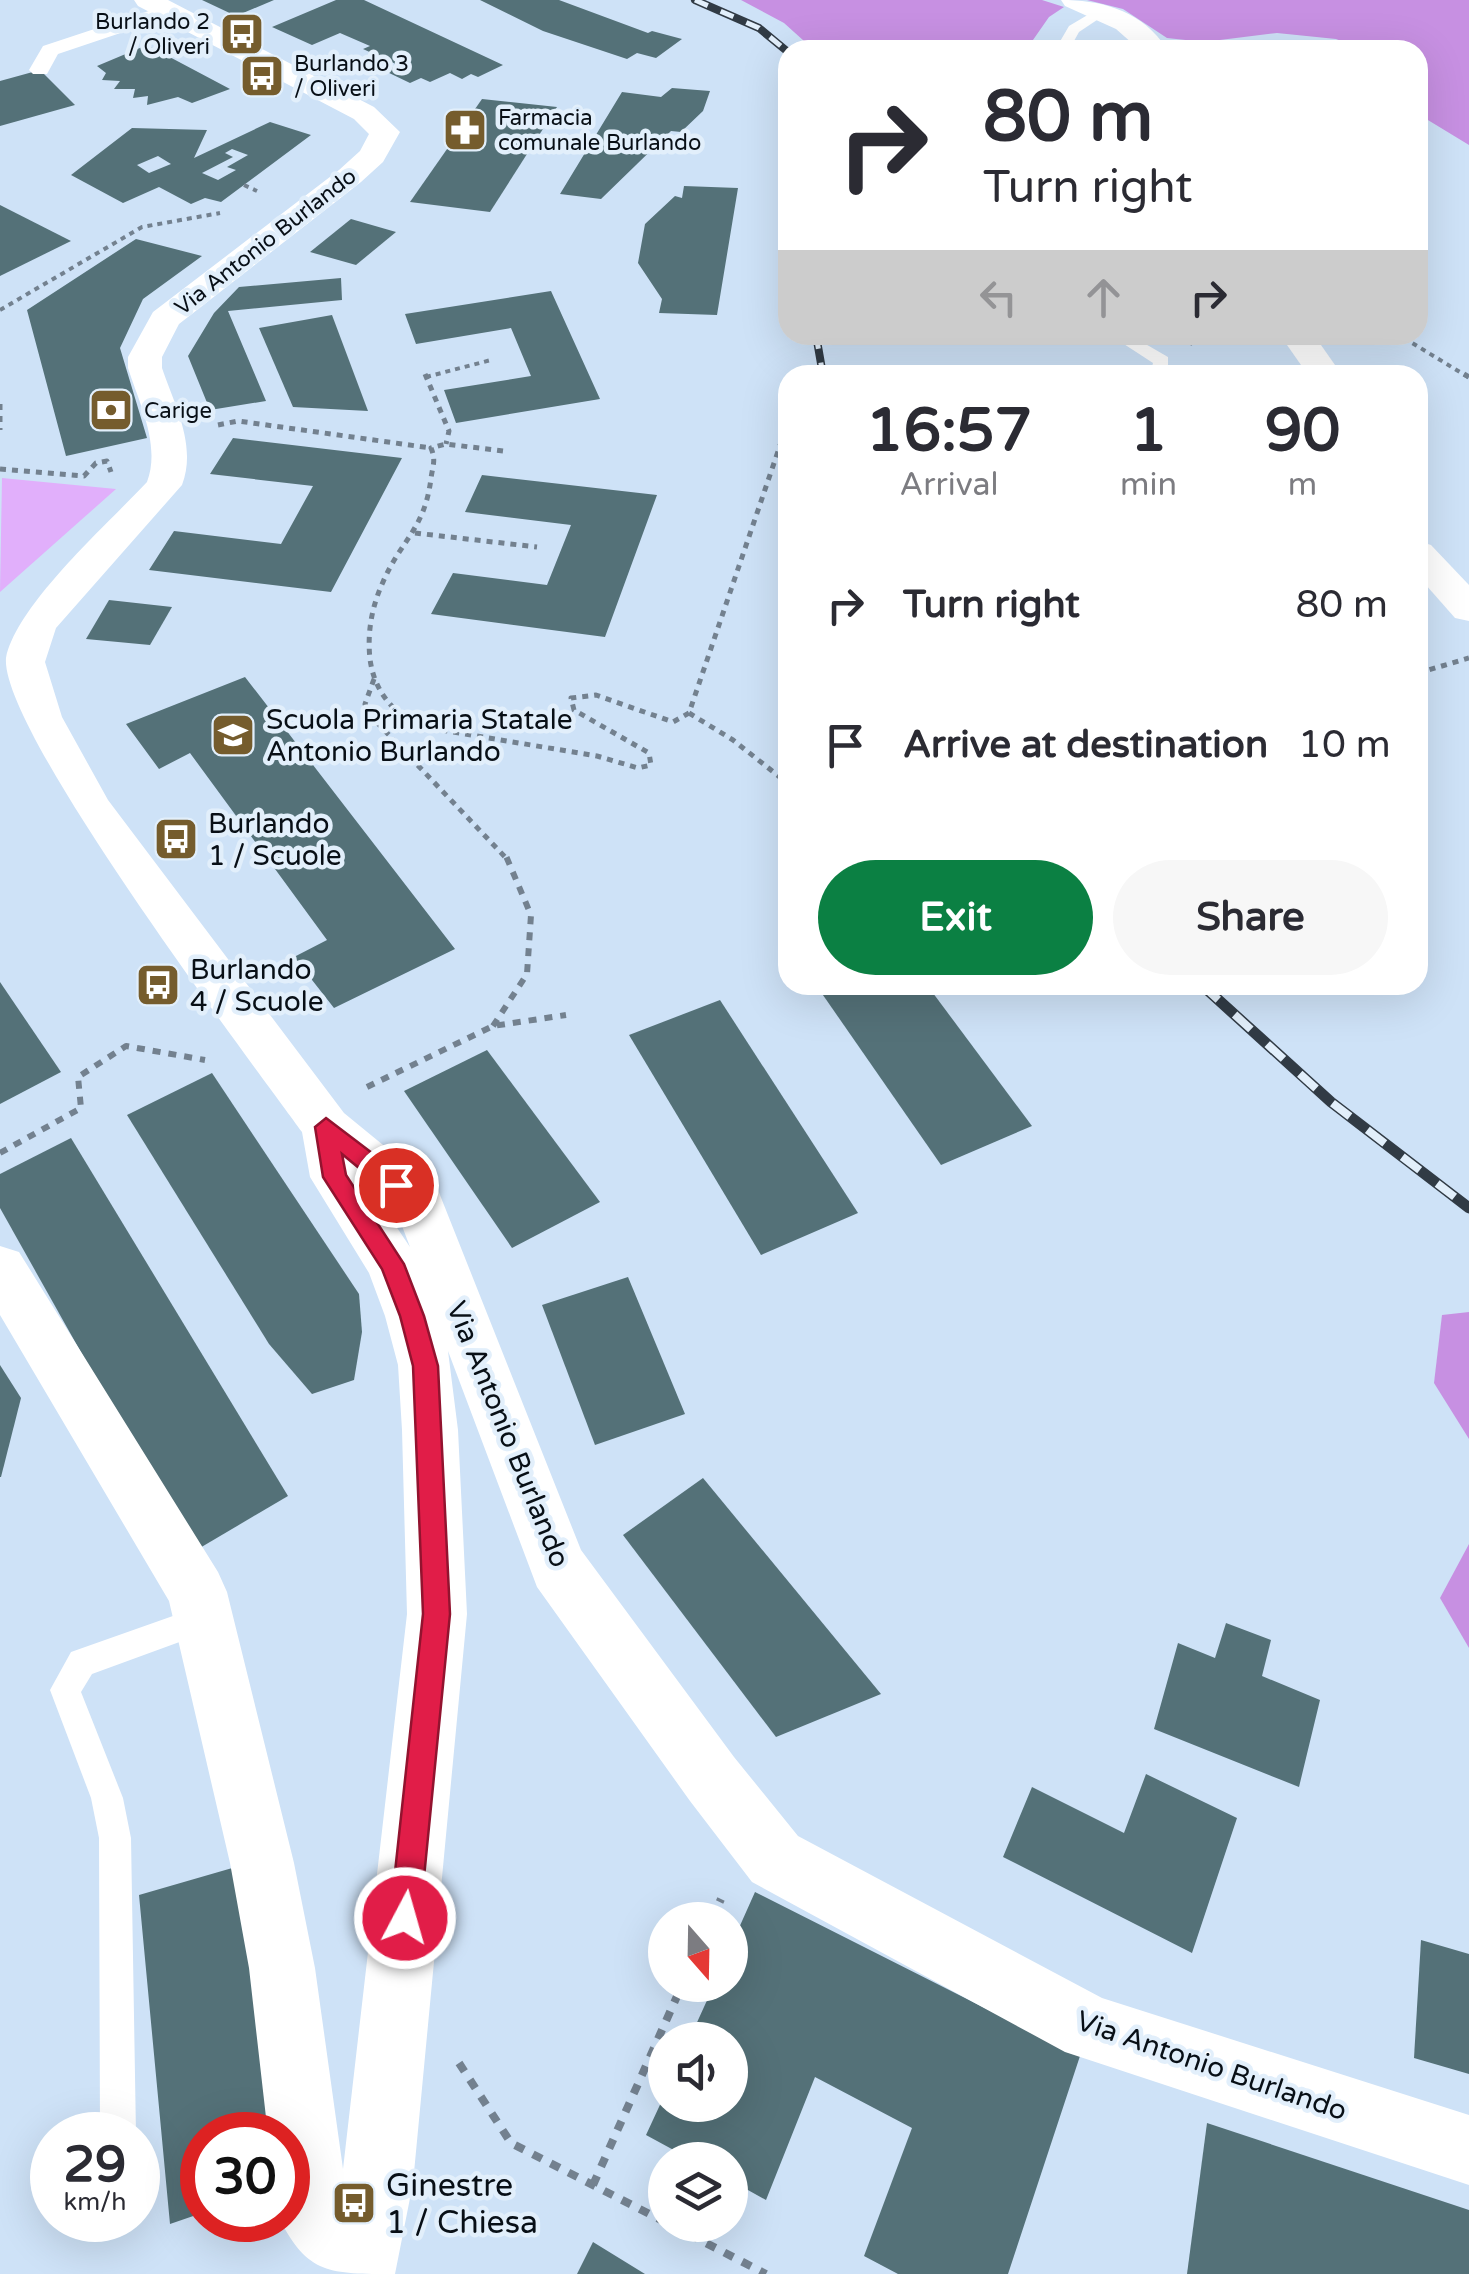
<!DOCTYPE html>
<html lang="en">
<head>
<meta charset="utf-8">
<style>
	:root { --surface:#fff; --page:#f7f7f7; --text:#2b2b33; --muted:#7c7c81; --accent:#0b8043 }
	body { margin:0; font-family:"Varela Round",sans-serif; background:var(--page); color:var(--text); height:100vh; display:flex; flex-direction:column; font-size:38px; white-space:nowrap }
	* { box-sizing:border-box; margin:0 }
	p { font-size:32px; color:var(--muted) }
	.icon { flex:none; width:55px; height:55px; fill:none; stroke:currentColor; stroke-width:2; stroke-linecap:round; stroke-linejoin:round }
	.map { position:relative; flex:1; overflow:hidden }
	.sheet { position:absolute; left:778px; top:365px; width:650px; height:630px; display:flex; flex-direction:column; background:var(--surface); border-radius:30px; box-shadow:0 10px 40px #0002 }
	.sheet>* { flex:none }
	.hud { position:absolute; left:778px; top:40px; width:650px; height:305px; border-radius:30px; box-shadow:0 10px 40px #0002; background:#fff; color:var(--text); overflow:hidden }
	.needle { width:65px; rotate:160deg }
	.buttons { position:absolute; left:648px; top:1902px; display:grid; gap:20px }
	.buttons a { display:grid; place-items:center; width:100px; height:100px; border-radius:50%; background:var(--surface); box-shadow:0 10px 40px #0002; font-size:50px }
	.speed { position:absolute; left:30px; top:2112px; display:flex; gap:20px; font-size:50px; font-weight:700; text-align:center }
	.speed>* { display:grid; place-content:center; width:130px; height:130px; border-radius:50%; background:var(--surface); box-shadow:0 10px 40px #0002; line-height:1 }
	.speed small { font-size:25px; font-weight:400 }
	.speed .limit { border:15px solid #d22; background:#fff; color:#111 }
	.pin { position:absolute; display:grid; place-items:center; width:85px; height:85px; color:#fff; margin:-42px; border:5px solid #fff; border-radius:50%; box-shadow:0 2px 10px #0007 }
	.me { position:absolute; width:110px; margin:-55px; rotate:6deg; stroke-linejoin:round; filter:drop-shadow(0 0 8px #0008) }
	.turn { display:flex; align-items:center; gap:35px; height:210px; padding:0 40px; font-size:45px }
	.turn .icon { width:130px; height:130px; stroke-width:2.5 }
	.turn b { display:block; font-size:70px; line-height:85px }
	.lanes { display:flex; align-items:center; height:95px; padding:0 40px; background:#0003; justify-content:center; gap:50px; direction:ltr }
	.lanes .off { opacity:.35 }
	.eta { display:flex; justify-content:space-evenly; align-items:center; height:170px; text-align:center }
	.eta b { font-size:60px; font-weight:800; line-height:70px }
	.action { display:flex; gap:20px; margin-top:auto; padding:20px 40px }
	.action a { flex:1; height:115px; border-radius:60px; background:var(--accent); color:#fff; font-size:40px; font-weight:800; line-height:115px; text-align:center }
	.action a+a { background:var(--page); color:var(--text) }
	ul { padding:0; list-style:none }
	li { display:flex; align-items:center; gap:30px; height:140px; padding:0 40px }
	li div { flex:1 }
	li b { display:block; font-size:38px }
	li em { font-style:normal }
	.map>svg:first-child { display:block }
	.green { fill:#e1affb }
	.forest { fill:#c790e2 }
	.building { fill:#547178; fill-rule:evenodd }
	.lines { fill:none; stroke-linecap:round; stroke-linejoin:round }
	.path-far3 { stroke:#73818f; stroke-width:4; stroke-dasharray:5 5; stroke-linecap:butt }
	.path-far2 { stroke:#73818f; stroke-width:5; stroke-dasharray:6 6; stroke-linecap:butt }
	.path-far1 { stroke:#73818f; stroke-width:6; stroke-dasharray:8 8; stroke-linecap:butt }
	.path { stroke:#73818f; stroke-width:8; stroke-dasharray:10 10; stroke-linecap:butt }
	.service { fill:#fff; fill-rule:evenodd }
	.pedestrian { fill:#fff; fill-rule:evenodd }
	.minor { fill:#fff; fill-rule:evenodd }
	.rail-far1-casing { stroke:#313b45; stroke-width:8 }
	.rail-casing { stroke:#313b45; stroke-width:11 }
	.rail-far1 { stroke:#e2effb; stroke-width:5; stroke-dasharray:14; stroke-linecap:butt }
	.rail { stroke:#e2effb; stroke-width:8; stroke-dasharray:22; stroke-linecap:butt }
	.route { fill:#e11d48; stroke:#92132f; stroke-width:2.5 }
	.labels { text-anchor:middle; stroke-width:9; stroke-linejoin:round; paint-order:stroke }
	.far-poi-label { font-size:22px; fill:#080f16; stroke:#e2effb; text-anchor:start }
	.far-street-label { font-size:22px; fill:#080f16; stroke:#e2effb }
	.poi-label { font-size:28px; fill:#080f16; stroke:#e2effb; text-anchor:start }
	.street-label { font-size:28px; fill:#080f16; stroke:#e2effb }
	.near-poi-label { font-size:32px; fill:#080f16; stroke:#e2effb; text-anchor:start }
</style>
</head>
<body>
<div class="map">
<svg width="1469" height="2274" viewBox="0 0 1469 2274">
	<rect width="100%" height="100%" fill="#cee2f7"/>
	<polygon class="green" points="2,478 116,489 0,592"/>
	<g class="forest">
		<polygon points="741,0 1042,0 1064,7 1049,17 1026,50 814,50 784,23"/>
		<polygon points="1087,0 1469,0 1469,145 1418,114 1418,50 1364,50 1336,39 1277,33 1204,42 1167,38 1123,9"/>
		<polygon points="1469,1312 1469,1439 1434,1383 1442,1315"/>
		<polygon points="1469,1544 1469,1648 1440,1598"/>
	</g>
	<g class="building">
		<polygon points="202,0 274,0 236,16"/>
		<polygon points="336,0 364,0 503,65 478,77 471,74 462,79 450,73 430,82 421,78 410,83 385,71 398,65 363,49 370,46 340,33 312,45 272,27"/>
		<polygon points="480,0 559,0 648,33 652,31 682,39 656,58 637,53 627,59 543,31"/>
		<polygon points="147,45 230,89 192,103 178,97 147,105 148,96 133,98 135,89 114,89 120,81 102,80 106,73 97,66"/>
		<polygon points="40,70 75,105 0,126 0,81"/>
		<polygon points="672,88 710,91 703,111 681,132 671,131 601,199 560,194 622,92 661,97"/>
		<polygon points="482,99 557,107 490,212 410,202"/>
		<path d="M270,122L311,135L221,202L205,198L191,204L159,187L123,203L71,175L132,128L207,130L194,158ZM232,149L248,155L227,167L236,170L218,180L202,173L233,157L225,153ZM158,156L171,164L149,173L137,165Z"/>
		<polygon points="684,186 738,188 717,315 659,313 662,299 638,263 645,224 675,196 682,198"/>
		<polygon points="0,205 71,241 0,276"/>
		<polygon points="351,219 396,232 356,265 310,252"/>
		<polygon points="136,239 202,256 143,299 120,348 147,438 66,456 27,310"/>
		<polygon points="341,278 342,300 228,311 266,401 210,410 188,356 214,313 239,287"/>
		<polygon points="551,291 600,399 456,423 444,390 531,376 511,328 416,344 405,314"/>
		<polygon points="332,315 368,411 293,407 259,328"/>
		<polygon points="233,438 402,458 331,592 149,570 174,531 281,544 313,486 210,474"/>
		<polygon points="482,475 657,495 605,637 431,614 453,573 547,585 571,525 465,512"/>
		<polygon points="109,600 172,607 150,645 86,639"/>
		<polygon points="245,677 259,695 455,949 334,1008 294,957 327,940 190,753 159,769 126,724"/>
		<polygon points="0,982 61,1072 0,1104"/>
		<polygon points="816,985 927,985 1032,1126 941,1165"/>
		<polygon points="720,1000 858,1213 761,1255 629,1035"/>
		<polygon points="487,1050 600,1202 512,1248 404,1091"/>
		<polygon points="212,1073 359,1294 362,1332 354,1380 312,1394 269,1344 127,1115"/>
		<polygon points="71,1138 288,1496 193,1552 0,1208 0,1174"/>
		<polygon points="628,1277 685,1414 595,1445 542,1305"/>
		<polygon points="0,1365 21,1398 1,1477 0,1477"/>
		<polygon points="703,1478 881,1694 776,1737 623,1535"/>
		<polygon points="1226,1623 1271,1640 1262,1676 1320,1700 1299,1787 1154,1729 1178,1643 1215,1658"/>
		<polygon points="1146,1774 1237,1818 1192,1953 1003,1857 1032,1787 1124,1833"/>
		<polygon points="253,1862 288,2135 202,2135 202,2213 170,2224 139,1895"/>
		<polygon points="755,1892 1080,2056 1008,2274 898,2274 864,2256 912,2128 815,2077 766,2200 730,2180 730,2160 692,2160 646,2135 665,2094 665,2105 730,2105 730,2040 689,2040 714,1985 730,1985 730,1948"/>
		<polygon points="1421,1940 1469,1954 1469,2074 1414,2058"/>
		<polygon points="1207,2123 1469,2210 1469,2274 1187,2274"/>
		<polygon points="593,2242 645,2274 577,2274"/>
	</g>
	<g class="lines">
		<g class="path-far3">
			<polyline points="244,185 257,191"/>
			<polyline points="0,310 142,227 220,213"/>
			<polyline points="1404,338 1468,377"/>
			<polyline points="1190,344 1206,335"/>
			<polyline points="426,377 491,360"/>
		</g>
		<g class="path-far2">
			<polyline points="425,374 449,431 446,444"/>
			<polyline points="1464,374 1469,377"/>
			<polyline points="0,404 0,430"/>
			<polyline points="218,425 238,421 431,448"/>
			<path d="M503,451L446,444L431,448C436,460 433,465 431,478C425,529 401,540 383,582C372,606 367,632 370,659C374,690 391,710 417,726L597,756L638,768L651,765L649,753L574,710L571,698L596,695L673,722L689,713L788,422"/>
			<polyline points="0,469 84,476 96,463 107,461 111,472"/>
			<polyline points="415,533 537,547"/>
			<polyline points="1418,673 1469,658"/>
			<polyline points="374,679 365,704 369,714 507,859"/>
			<polyline points="689,713 733,740 781,778"/>
		</g>
		<g class="path-far1">
			<polyline points="493,1026 527,974 531,915 506,856"/>
			<polyline points="367,1087 493,1026 566,1015"/>
			<polyline points="0,1153 81,1108 78,1077 126,1046 205,1060"/>
		</g>
		<g class="path">
			<polyline points="711,1920 721,1899"/>
			<polyline points="459,2063 511,2143 665,2222"/>
			<polyline points="593,2185 682,1985"/>
			<polyline points="671,2225 766,2274"/>
		</g>
		<g class="service">
			<polygon points="1101,7 1108,11 1106,14 1079,32 1069,50 1055,50 1069,26"/>
			<polygon points="1110,335 1130,335 1168,357 1168,375 1150,375 1153,363"/>
			<polygon points="204,1605 215,1609 219,1619 215,1629 92,1674 81,1692 123,1798 131,1838 136,2135 100,2135 99,1838 91,1798 50,1690 71,1652"/>
		</g>
		<polygon class="pedestrian" points="167,5 174,7 174,15 58,54 47,74 33,74 29,70 43,46"/>
		<g class="minor">
			<path d="M134,0H168L374,107L400,132L383,162L361,182L179,324L162,357V368C175,406 197,446 182,485L56,628L45,662L62,717L108,800L344,1113L438,1190L581,1550L734,1757L798,1836L1102,1998L1469,2115V2185L1065,2052L752,1882L690,1801L537,1587L448,1351L458,1430L467,1614L413,2183L395,2274C329,2274 308,2274 280,2220H288V2135H268L249,1968L230,1863L169,1601L0,1315V1246L19,1252L218,1572L227,1592L294,1863L315,1968L343,2169L407,1614L402,1430L398,1365L385,1316L369,1273L310,1177L302,1132C249,1059 0,730 6,658C17,604 108,524 147,482C161,445 139,403 128,368V357L153,312L339,170L360,151L369,134L354,119L138,6ZM379,1201L399,1218L410,1247Z"/>
			<path d="M1061,0C1099,0 1137,9 1162,42L1159,50H1131L1133,44L1116,29L1065,6Z"/>
			<polygon points="1280,335 1314,335 1342,375 1308,375"/>
			<polygon points="1418,541 1431,545 1469,585 1469,621 1455,618 1418,576"/>
		</g>
		<defs>
			<g id="rail-far1">
				<polyline points="695,0 759,28 788,52"/>
				<polyline points="816,335 823,375"/>
			</g>
			<polyline id="rail" points="1202,985 1331,1102 1469,1208"/>
		</defs>
		<use href="#rail-far1" class="rail-far1-casing"/>
		<use href="#rail" class="rail-casing"/>
		<use href="#rail-far1" class="rail-far1"/>
		<use href="#rail" class="rail"/>
	</g>
	<polygon class="route" points="326,1118 405,1178 408,1185 405,1192 388,1192 342,1154 346,1175 404,1264 424,1316 438,1366 450,1614 420,1918 415,1928 405,1932 394,1928 390,1918 423,1614 413,1366 400,1316 382,1269 323,1177 315,1127"/>
	<defs>
		<symbol id="bus-square" viewBox="-11 -11 22 22"><rect x="-9" y="-9" width="18" height="18" rx="4" fill="#755c2d" stroke="#e2effb"/><path d="M-5-6H5V4H4V6H2V4H-2V6H-4V4H-5ZM-3.5-4V0h7V-4ZM-3.5 1.2v1.5H-2V1.2ZM2 1.2v1.5H3.5V1.2Z" fill="#fff"/></symbol>
		<symbol id="pharmacy-square" viewBox="-11 -11 22 22"><rect x="-9" y="-9" width="18" height="18" rx="4" fill="#755c2d" stroke="#e2effb"/><path d="M-2-6h4v4h4v4h-4v4h-4v-4h-4v-4h4Z" fill="#fff"/></symbol>
		<symbol id="bank-square" viewBox="-11 -11 22 22"><rect x="-9" y="-9" width="18" height="18" rx="4" fill="#755c2d" stroke="#e2effb"/><path d="M-6-4H6V4H-6ZM0-2.3a2.3 2.3 0 1 0 0 4.6a2.3 2.3 0 1 0 0-4.6Z" fill="#fff"/></symbol>
		<symbol id="school-square" viewBox="-11 -11 22 22"><rect x="-9" y="-9" width="18" height="18" rx="4" fill="#755c2d" stroke="#e2effb"/><path d="M0-5L7-2L0 1L-7-2ZM-4 1L0 2.5L4 1V4Q0 6-4 4Z" fill="#fff"/></symbol>
	</defs>
	<g fill-rule="evenodd">
		<use href="#bus-square" x="217" y="9" width="50" height="50"/>
		<use href="#bus-square" x="237" y="51" width="50" height="50"/>
		<use href="#pharmacy-square" x="440" y="105" width="50" height="50"/>
		<use href="#bank-square" x="86" y="385" width="50" height="50"/>
		<use href="#school-square" x="208" y="710" width="50" height="50"/>
		<use href="#bus-square" x="151" y="814" width="50" height="50"/>
		<use href="#bus-square" x="133" y="960" width="50" height="50"/>
		<use href="#bus-square" x="329" y="2178" width="50" height="50"/>
	</g>
	<g class="labels">
		<g class="far-poi-label">
			<text x="210" y="29" text-anchor="end">Burlando 2<tspan x="210" dy="25">/ Oliveri</tspan></text>
			<text x="294" y="71">Burlando 3<tspan x="294" dy="25">/ Oliveri</tspan></text>
			<text x="498" y="125">Farmacia<tspan x="498" dy="25">comunale Burlando</tspan></text>
			<text x="144" y="418">Carige</text>
		</g>
		<g class="far-street-label">
			<text transform="translate(265 241) rotate(-38)" y="8">Via Antonio Burlando</text>
		</g>
		<g class="poi-label">
			<text x="266" y="729">Scuola Primaria Statale<tspan x="266" dy="32">Antonio Burlando</tspan></text>
			<text x="208" y="833">Burlando<tspan x="208" dy="32">1 / Scuole</tspan></text>
			<text x="190" y="979">Burlando<tspan x="190" dy="32">4 / Scuole</tspan></text>
		</g>
		<g class="street-label">
			<text transform="translate(509 1434) rotate(68)" y="10">Via Antonio Burlando</text>
			<text transform="translate(1212 2065) rotate(19)" y="10">Via Antonio Burlando</text>
		</g>
		<g class="near-poi-label">
			<text x="386" y="2196">Ginestre<tspan x="386" dy="37">1 / Chiesa</tspan></text>
		</g>
	</g>
</svg>
<div class="buttons">
<a><svg class="needle" viewBox="-14 -14 28 28"><path d="M0-13l5 13h-10z" fill="#e53935"/><path d="M0 13l5-13h-10z" fill="#7c7c81"/></svg></a>
<a><svg class="icon" aria-label="sound" viewBox="0 0 24 24"><path d="M4 9h4l5-4v14l-5-4H4zM17 9q2 3 0 6"/></svg></a>
<a><svg class="icon" aria-label="layers" viewBox="0 0 24 24"><path d="M12 4l9 5-9 5-9-5zM3 14l9 5 9-5"/></svg></a>
</div>
<div class="speed"><div>29<small>km/h</small></div><div class="limit">30</div></div>
<div class="pin" style="left:396px;top:1185px;background:#d93025"><svg class="icon" aria-label="arrive" viewBox="0 0 24 24"><path d="M6 21V4h12l-3 4 3 4H6"/></svg></div>
<svg class="me" style="left:405px;top:1918px" viewBox="-20 -20 40 40"><circle r="17" fill="#e11d48" stroke="#fff" stroke-width="3"/><path d="M0-11L8 9 0 5-8 9z" fill="#fff"/></svg>
<div class="hud">
<div class="turn"><svg class="icon" aria-label="right" viewBox="0 0 24 24"><path d="M7 20v-9h11M14 6l5 5-5 5"/></svg><div><b>80 m</b>Turn right</div></div>
<div class="lanes"><svg class="icon off" aria-label="left" viewBox="0 0 24 24"><path d="M17 20v-9H6M10 6l-5 5 5 5"/></svg><svg class="icon off" aria-label="ahead" viewBox="0 0 24 24"><path d="M12 20V5M6 11l6-6 6 6"/></svg><svg class="icon" aria-label="right" viewBox="0 0 24 24"><path d="M7 20v-9h11M14 6l5 5-5 5"/></svg></div>
</div>
<section class="sheet">
<div class="eta">
<div><b>16:57</b><p>Arrival</p></div>
<div><b>1</b><p>min</p></div>
<div><b>90</b><p>m</p></div>
</div>
<ul>
<li><svg class="icon" aria-label="right" viewBox="0 0 24 24"><path d="M7 20v-9h11M14 6l5 5-5 5"/></svg><div><b>Turn right</b></div><em>80 m</em></li>
<li><svg class="icon" aria-label="arrive" viewBox="0 0 24 24"><path d="M6 21V4h12l-3 4 3 4H6"/></svg><div><b>Arrive at destination</b></div><em>10 m</em></li>
</ul>
<div class="action"><a>Exit</a><a>Share</a></div>
</section>
</div>
</body>
</html>
